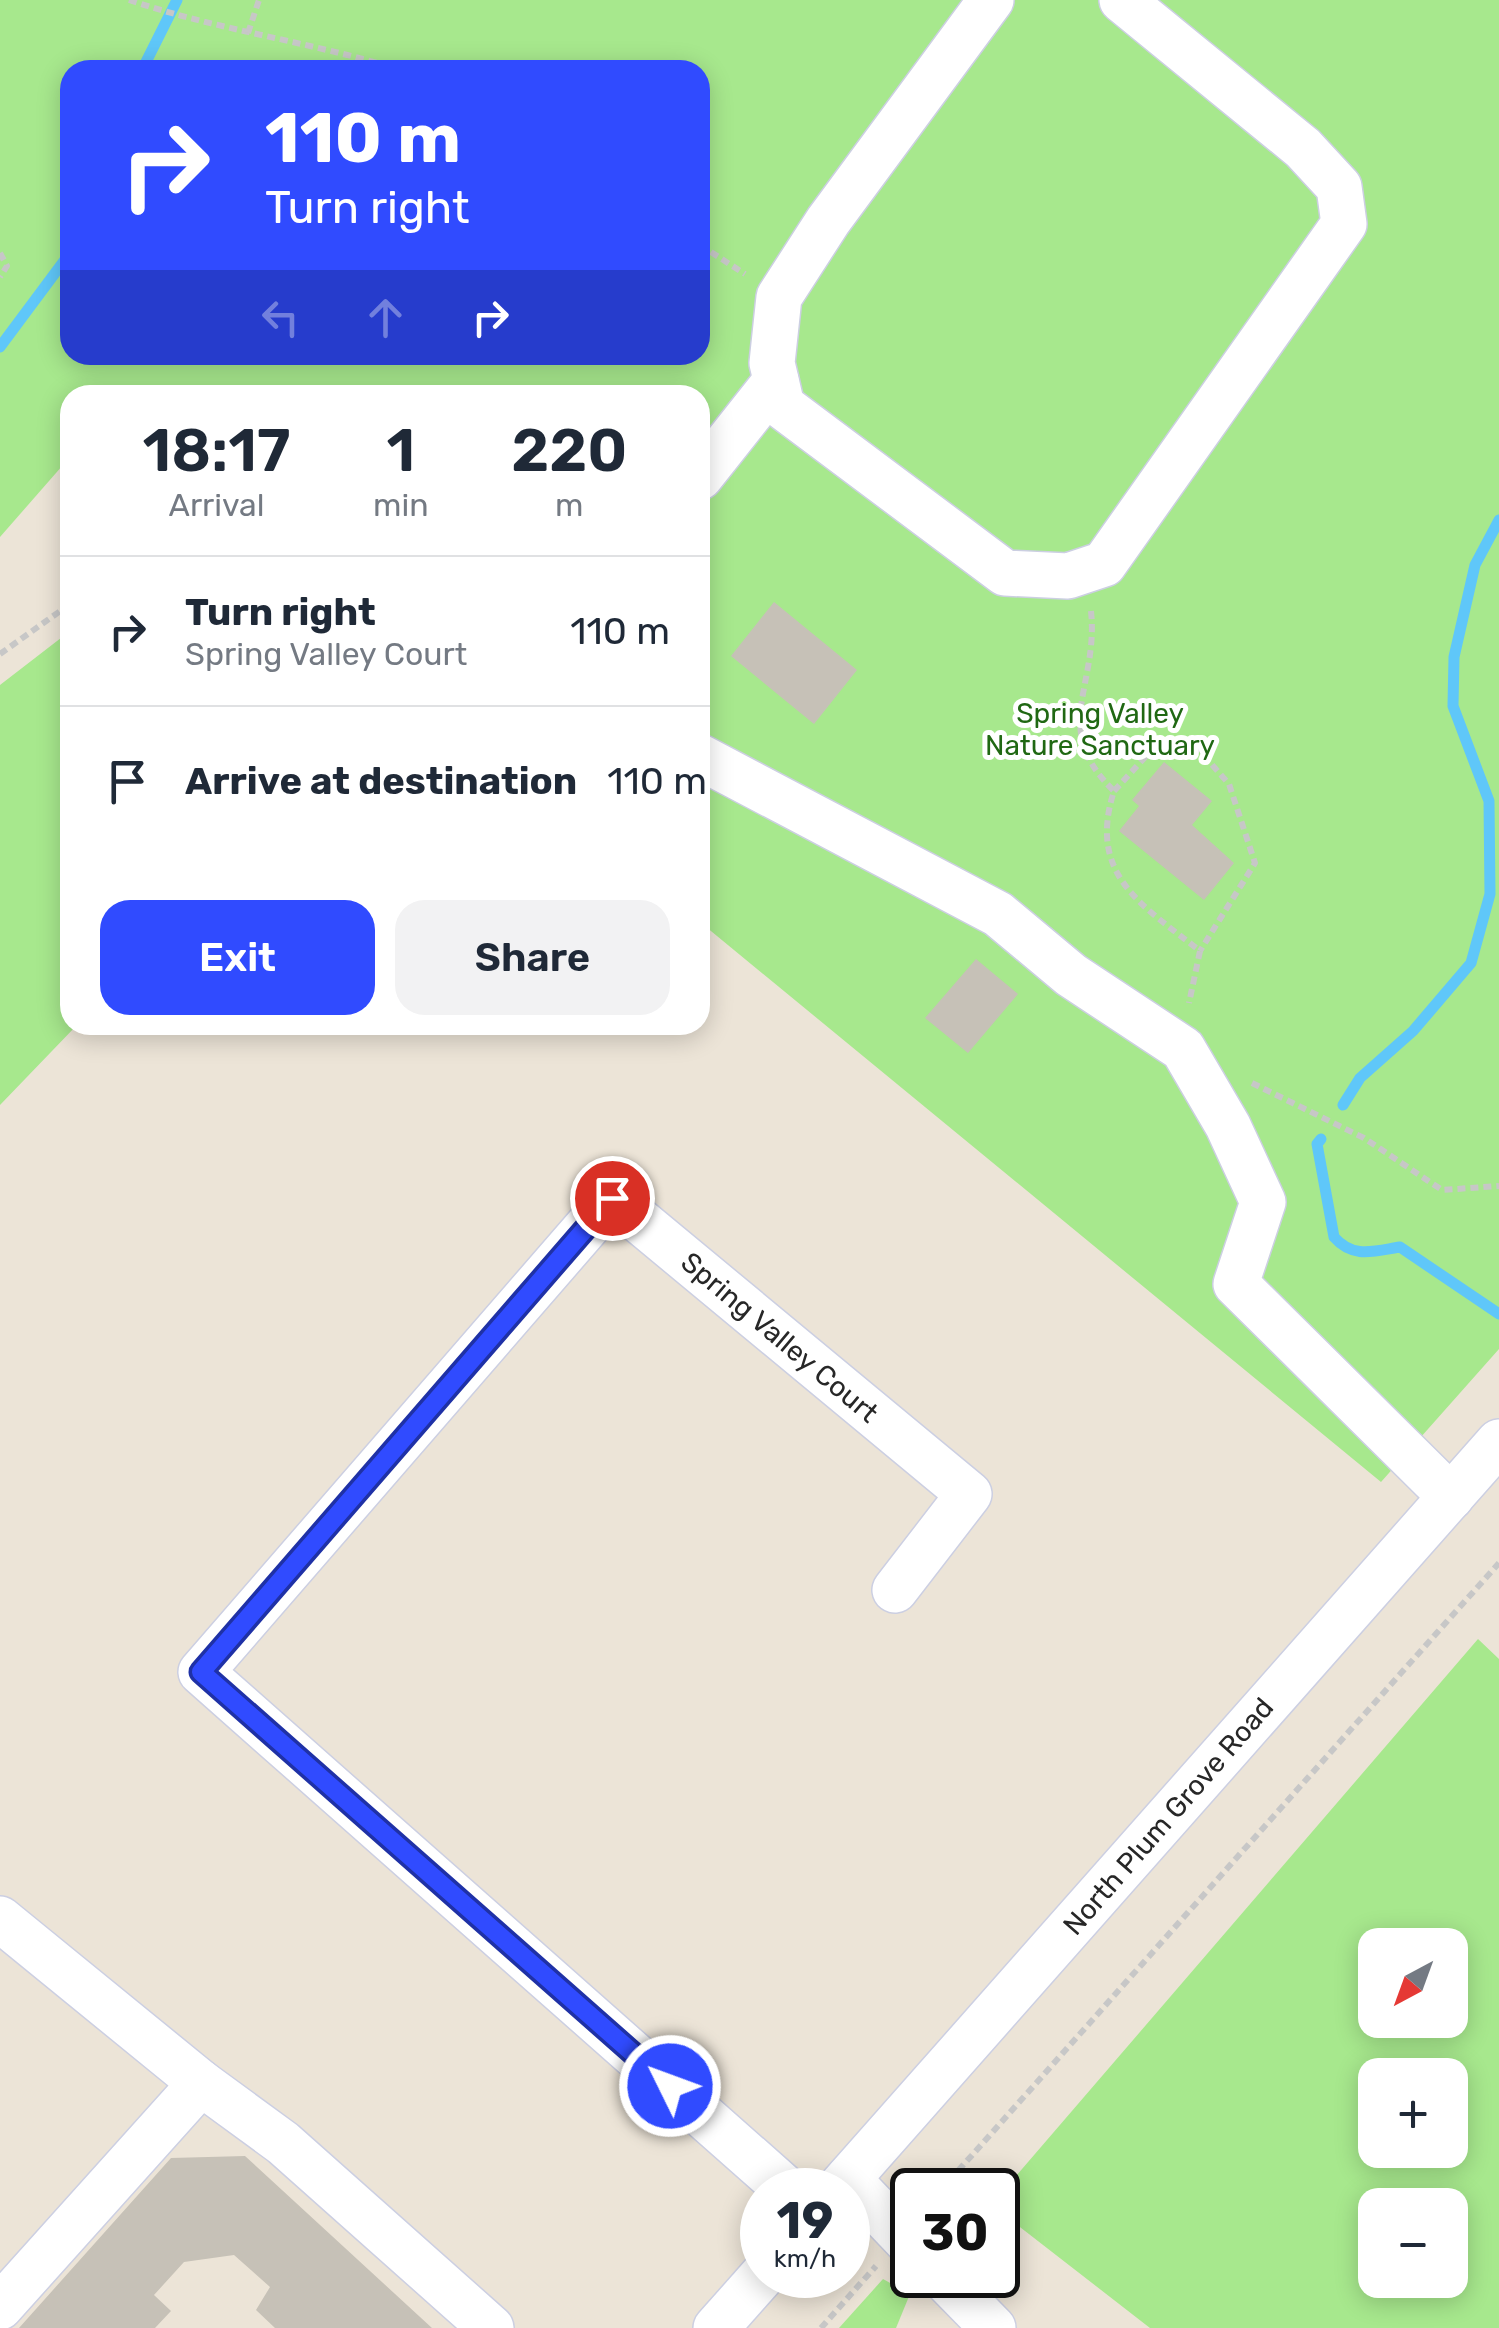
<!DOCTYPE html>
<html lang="en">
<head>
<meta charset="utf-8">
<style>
	:root { --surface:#fff; --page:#f2f2f3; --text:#1f2937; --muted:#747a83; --line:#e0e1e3; --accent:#304bff }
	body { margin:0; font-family:Rubik,sans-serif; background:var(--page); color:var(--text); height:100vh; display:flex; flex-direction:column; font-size:38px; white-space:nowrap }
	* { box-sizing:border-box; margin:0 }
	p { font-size:32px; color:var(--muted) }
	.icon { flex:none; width:55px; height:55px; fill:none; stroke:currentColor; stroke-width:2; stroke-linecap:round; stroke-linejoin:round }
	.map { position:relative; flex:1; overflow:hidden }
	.details { position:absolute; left:60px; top:385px; width:650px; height:650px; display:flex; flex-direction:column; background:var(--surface); border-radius:30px; box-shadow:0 5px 25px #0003 }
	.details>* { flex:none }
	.top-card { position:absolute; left:60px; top:60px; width:650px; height:305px; border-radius:30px; box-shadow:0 5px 25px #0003; background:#304bff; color:#fff; overflow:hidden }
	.needle { width:65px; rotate:221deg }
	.buttons { position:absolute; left:1358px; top:1928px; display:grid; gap:20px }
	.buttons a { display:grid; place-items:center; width:110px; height:110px; border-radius:20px; background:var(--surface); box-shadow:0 5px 25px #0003; font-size:50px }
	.speed { position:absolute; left:740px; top:2168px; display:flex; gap:20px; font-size:50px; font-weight:700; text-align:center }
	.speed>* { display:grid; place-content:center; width:130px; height:130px; border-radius:50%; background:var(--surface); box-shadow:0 5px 25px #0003; line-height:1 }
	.speed small { font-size:25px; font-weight:400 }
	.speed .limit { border:5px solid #111; border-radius:15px; background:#fff; color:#111 }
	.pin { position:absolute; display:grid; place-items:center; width:85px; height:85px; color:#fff; margin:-42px; border:5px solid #fff; border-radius:50%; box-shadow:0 2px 10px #0007 }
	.me { position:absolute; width:110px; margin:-55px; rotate:312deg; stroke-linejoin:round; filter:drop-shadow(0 0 8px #0008) }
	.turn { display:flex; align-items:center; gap:35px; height:210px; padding:0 40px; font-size:45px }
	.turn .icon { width:130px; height:130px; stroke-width:2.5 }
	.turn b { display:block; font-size:70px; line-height:85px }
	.lanes { display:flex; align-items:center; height:95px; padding:0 40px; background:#0003; justify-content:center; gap:50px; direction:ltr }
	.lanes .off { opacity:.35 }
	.eta { display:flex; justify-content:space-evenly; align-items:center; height:170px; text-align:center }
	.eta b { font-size:60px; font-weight:600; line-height:70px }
	.primary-button { display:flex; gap:20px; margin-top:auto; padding:20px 40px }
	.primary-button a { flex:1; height:115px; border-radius:30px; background:var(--accent); color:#fff; font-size:40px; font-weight:600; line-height:115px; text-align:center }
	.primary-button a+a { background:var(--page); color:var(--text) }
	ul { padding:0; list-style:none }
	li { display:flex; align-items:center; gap:30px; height:150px; padding:0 40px; border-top:2px solid var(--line) }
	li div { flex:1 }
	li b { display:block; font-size:38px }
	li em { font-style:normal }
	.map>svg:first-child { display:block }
	.green { fill:#a7e88d; fill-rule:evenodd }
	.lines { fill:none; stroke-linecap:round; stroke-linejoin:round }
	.stream { stroke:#5fc7f9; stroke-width:11 }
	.building { fill:#c6c1b7 }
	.minor-casing { stroke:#cccfe2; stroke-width:48 }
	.path { stroke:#c7c7c7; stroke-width:6; stroke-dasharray:8 5; stroke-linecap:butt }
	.minor { stroke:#fff; stroke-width:45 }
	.route-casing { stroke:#1f31a6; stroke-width:25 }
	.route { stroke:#304bff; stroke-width:18 }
	.labels { text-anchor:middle; stroke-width:10; stroke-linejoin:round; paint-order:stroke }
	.park-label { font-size:28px; fill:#206813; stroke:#fff }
	.street-label { font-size:28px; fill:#272727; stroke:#fff }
</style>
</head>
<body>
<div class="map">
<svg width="1499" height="2328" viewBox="0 0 1499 2328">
	<rect width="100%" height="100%" fill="#ece4d7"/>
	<g class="green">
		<path d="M0,0H1499V1349L1381,1482L700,922V395H70V457L0,537ZM70,70H700V355H70Z"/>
		<polygon points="70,631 70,1025 77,1025 0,1105 0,685"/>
		<path d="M1478,1639L1499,1659V2328H1150L998,2210V2197ZM1450,1945V2020H1375V1945ZM1450,2075V2150H1375V2075ZM1450,2205V2280H1375V2205Z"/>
		<polygon points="883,2279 910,2294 896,2328 839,2328"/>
	</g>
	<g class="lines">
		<g class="stream">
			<polyline points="142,70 177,0"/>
			<polyline points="0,347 70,253"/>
			<polyline points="1343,1105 1360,1078 1413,1031 1471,963 1490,894 1489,801 1453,706 1454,657 1475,565 1499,520"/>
			<path d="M1321,1139L1317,1144L1334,1237C1353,1259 1374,1251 1400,1247L1499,1314"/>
		</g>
	</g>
	<g class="building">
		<polygon points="774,602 857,670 814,724 731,656"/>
		<polygon points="1164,762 1212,801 1192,825 1234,863 1204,900 1119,831 1139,806 1132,800"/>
		<polygon points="976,959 1018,994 968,1053 925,1018"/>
		<polygon points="245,2156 432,2328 275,2328 256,2310 270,2287 234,2255 184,2262 154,2295 171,2311 155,2328 19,2328 171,2158"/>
	</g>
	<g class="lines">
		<defs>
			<g id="minor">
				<polyline points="991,0 828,221 779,297 772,363 782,406 1005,573 1068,576 1104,564 1344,224 1339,187 1303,148 1122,0"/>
				<polyline points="700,477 776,381"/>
				<polyline points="700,757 998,914 1071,975 1183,1049 1228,1126 1263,1202 1236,1284 1451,1497"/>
				<polyline points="0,1919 201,2083 283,2143 491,2328"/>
				<polyline points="848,2179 912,2246"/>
				<polyline points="787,2190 201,1672 612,1198 969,1494 895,1590"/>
				<polyline points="838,2190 1499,1442"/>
				<polyline points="941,2275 993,2328"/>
				<polyline points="0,2307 201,2083"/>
				<polyline points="716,2328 763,2275"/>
			</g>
		</defs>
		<use href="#minor" class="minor-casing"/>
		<g class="path">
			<path d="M129,0C218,30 311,42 401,70"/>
			<polyline points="248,33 259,0"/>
			<polyline points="700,245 745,274"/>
			<polyline points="0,253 7,266 0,277"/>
			<path d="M1091,611C1099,687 1049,728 1114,791C1087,875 1142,905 1200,951L1189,1003"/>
			<polyline points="0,654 70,604"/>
			<polyline points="1114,791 1159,742 1192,742 1229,784 1255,863 1200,951"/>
			<polyline points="1252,1083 1364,1138 1442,1190 1499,1186"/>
			<polyline points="941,2190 1499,1563"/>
			<polyline points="821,2328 876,2266"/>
		</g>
		<use href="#minor" class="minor"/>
	</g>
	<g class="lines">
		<defs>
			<polyline id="route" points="612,1198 201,1672 670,2086"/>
		</defs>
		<use href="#route" class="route-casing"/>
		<use href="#route" class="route"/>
	</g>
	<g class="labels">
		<g class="park-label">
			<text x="1100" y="723">Spring Valley<tspan x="1100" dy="32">Nature Sanctuary</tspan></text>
		</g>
		<g class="street-label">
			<text transform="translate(780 1337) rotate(40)" y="10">Spring Valley Court</text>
			<text transform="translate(1168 1816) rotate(-49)" y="10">North Plum Grove Road</text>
		</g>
	</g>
</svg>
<div class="buttons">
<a><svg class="needle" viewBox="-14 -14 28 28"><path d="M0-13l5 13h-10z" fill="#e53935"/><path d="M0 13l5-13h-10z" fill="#747a83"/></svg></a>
<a>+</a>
<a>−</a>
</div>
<div class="speed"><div>19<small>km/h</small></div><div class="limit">30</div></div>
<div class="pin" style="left:612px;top:1198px;background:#d93025"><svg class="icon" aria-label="arrive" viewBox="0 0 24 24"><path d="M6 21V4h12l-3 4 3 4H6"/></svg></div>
<svg class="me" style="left:670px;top:2086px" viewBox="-20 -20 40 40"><circle r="17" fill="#304bff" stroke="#fff" stroke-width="3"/><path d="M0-11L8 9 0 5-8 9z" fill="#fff"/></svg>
<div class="top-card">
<div class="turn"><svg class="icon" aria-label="right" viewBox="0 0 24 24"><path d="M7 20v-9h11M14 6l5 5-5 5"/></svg><div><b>110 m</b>Turn right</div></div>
<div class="lanes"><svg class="icon off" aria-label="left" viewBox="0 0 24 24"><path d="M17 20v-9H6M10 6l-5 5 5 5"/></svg><svg class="icon off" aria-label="ahead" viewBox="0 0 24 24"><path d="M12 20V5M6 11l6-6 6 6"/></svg><svg class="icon" aria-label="right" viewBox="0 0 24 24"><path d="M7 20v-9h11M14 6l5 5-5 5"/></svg></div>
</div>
<section class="details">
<div class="eta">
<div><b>18:17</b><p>Arrival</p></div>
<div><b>1</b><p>min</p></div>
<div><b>220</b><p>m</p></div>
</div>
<ul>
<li><svg class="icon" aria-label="right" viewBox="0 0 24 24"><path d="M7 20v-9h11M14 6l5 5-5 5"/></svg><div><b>Turn right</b><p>Spring Valley Court</p></div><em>110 m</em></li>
<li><svg class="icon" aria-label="arrive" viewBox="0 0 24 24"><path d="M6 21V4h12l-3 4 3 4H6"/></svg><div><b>Arrive at destination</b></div><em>110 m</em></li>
</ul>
<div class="primary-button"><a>Exit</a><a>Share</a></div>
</section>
</div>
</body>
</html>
